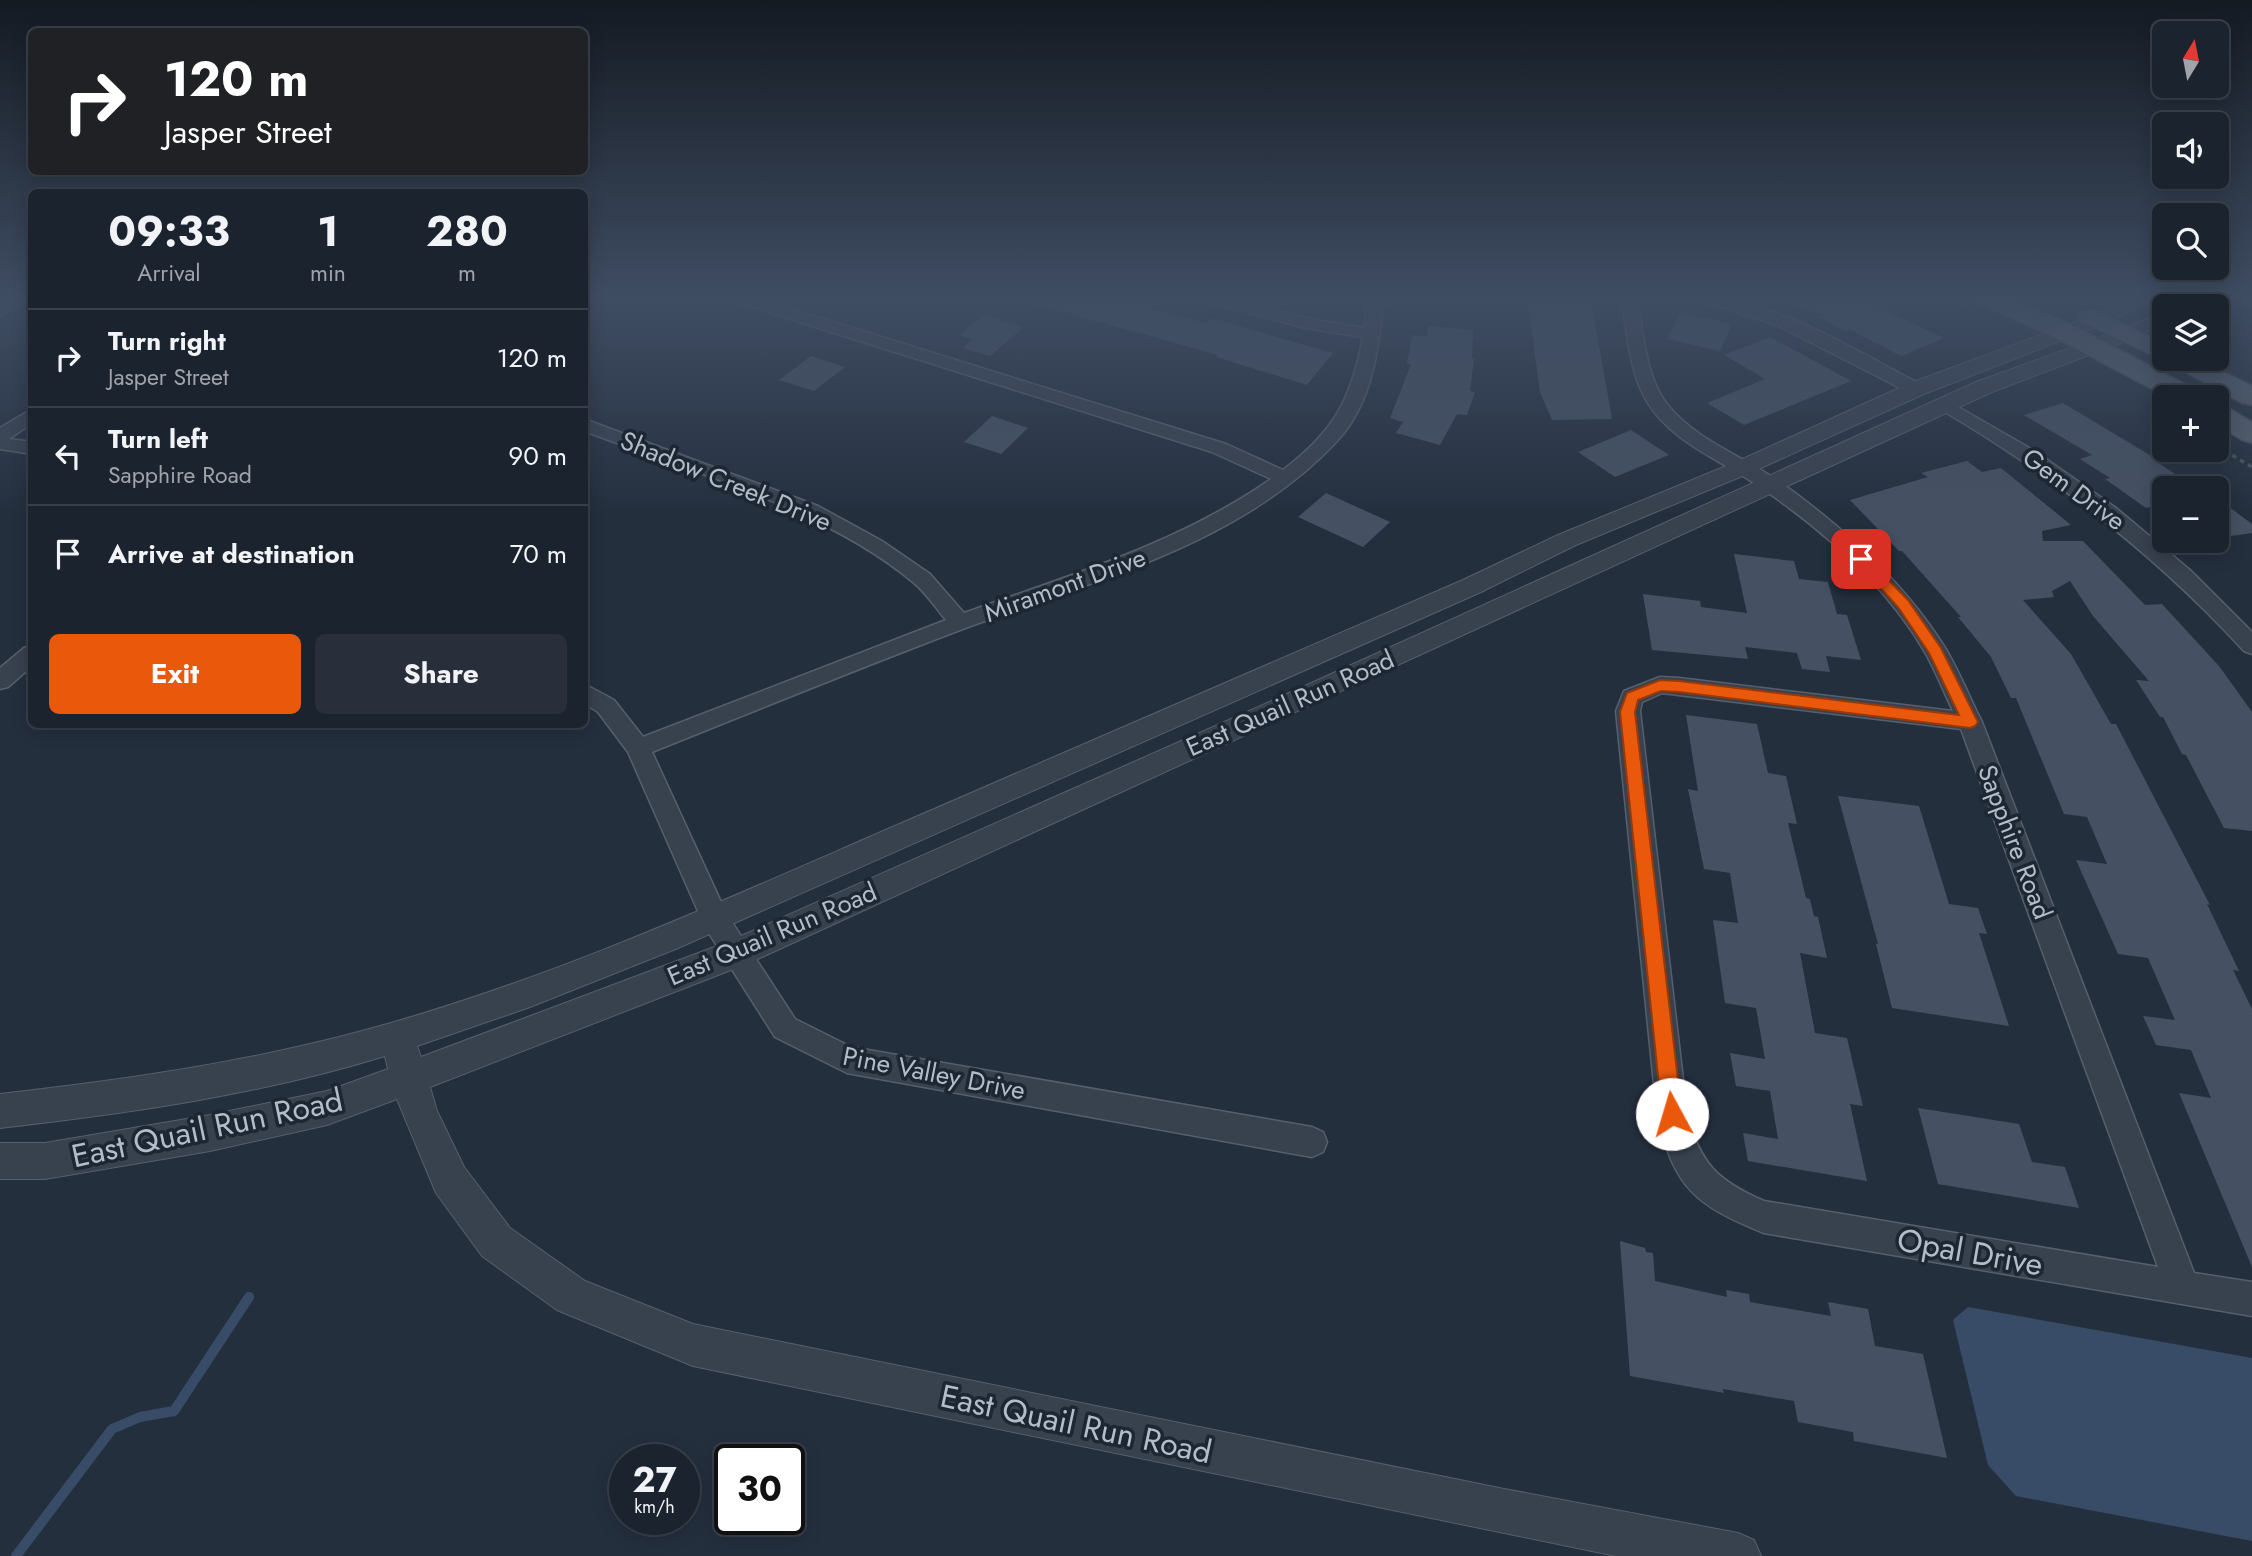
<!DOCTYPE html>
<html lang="en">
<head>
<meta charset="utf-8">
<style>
	:root { --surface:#1b232e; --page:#282f3a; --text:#f1f3f6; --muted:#a0a4aa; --line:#39404a; --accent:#ea580c }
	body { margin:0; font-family:Jost,sans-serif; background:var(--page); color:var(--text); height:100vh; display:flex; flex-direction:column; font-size:26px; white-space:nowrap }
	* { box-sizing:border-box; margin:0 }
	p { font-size:23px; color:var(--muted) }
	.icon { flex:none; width:38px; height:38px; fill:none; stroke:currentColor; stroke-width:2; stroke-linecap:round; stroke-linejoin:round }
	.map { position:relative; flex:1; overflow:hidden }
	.sheet { position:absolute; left:28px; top:189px; width:560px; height:539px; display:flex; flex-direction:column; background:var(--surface); border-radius:10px; box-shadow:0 4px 18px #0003,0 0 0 2px var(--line) }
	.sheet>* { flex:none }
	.top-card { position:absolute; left:28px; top:28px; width:560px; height:147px; border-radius:10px; box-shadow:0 4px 18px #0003,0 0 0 2px var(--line); background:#202124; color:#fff; overflow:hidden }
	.needle { width:46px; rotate:10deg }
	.controls { position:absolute; left:2152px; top:21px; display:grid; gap:14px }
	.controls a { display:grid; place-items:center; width:77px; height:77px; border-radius:10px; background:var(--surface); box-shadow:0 4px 18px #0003,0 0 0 2px var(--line); font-size:35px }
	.speed { position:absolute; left:609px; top:1444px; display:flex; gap:14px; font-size:35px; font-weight:700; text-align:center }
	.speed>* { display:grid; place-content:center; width:91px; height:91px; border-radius:50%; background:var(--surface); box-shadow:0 4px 18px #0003,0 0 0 2px var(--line); line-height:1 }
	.speed small { font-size:18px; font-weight:400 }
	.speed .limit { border:4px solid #111; border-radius:10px; background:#fff; color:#111 }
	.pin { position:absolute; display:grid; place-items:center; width:60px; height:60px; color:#fff; margin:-30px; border-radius:14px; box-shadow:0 4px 10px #0006 }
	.me { position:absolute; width:77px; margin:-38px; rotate:354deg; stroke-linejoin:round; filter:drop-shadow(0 0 5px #0008) }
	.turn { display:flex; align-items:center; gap:24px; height:147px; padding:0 21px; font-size:32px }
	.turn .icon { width:91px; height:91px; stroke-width:2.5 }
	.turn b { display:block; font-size:49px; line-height:60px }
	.eta { display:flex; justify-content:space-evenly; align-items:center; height:119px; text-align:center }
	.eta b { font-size:42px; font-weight:700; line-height:49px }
	.action { display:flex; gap:14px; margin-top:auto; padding:14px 21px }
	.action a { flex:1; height:80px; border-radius:10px; background:var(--accent); color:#fff; font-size:28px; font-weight:700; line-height:80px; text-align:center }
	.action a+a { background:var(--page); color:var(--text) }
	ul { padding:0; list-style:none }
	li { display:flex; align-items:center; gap:21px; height:98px; padding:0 21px; border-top:2px solid var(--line) }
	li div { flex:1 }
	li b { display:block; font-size:26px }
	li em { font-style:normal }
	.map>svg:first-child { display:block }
	.water { fill:#394c67 }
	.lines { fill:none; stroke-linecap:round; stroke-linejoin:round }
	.stream { stroke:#394c67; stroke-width:10 }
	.building { fill:#455162 }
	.minor-casing { stroke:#565f6c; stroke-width:3 }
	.tertiary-casing { stroke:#565f6c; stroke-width:2 }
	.primary-casing { stroke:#414a57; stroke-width:3 }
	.path { stroke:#44595c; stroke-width:3.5; stroke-dasharray:4.5 4.5; stroke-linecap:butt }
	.minor { fill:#38414e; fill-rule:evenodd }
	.tertiary { fill:#38414e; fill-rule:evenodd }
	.primary { fill:#56606e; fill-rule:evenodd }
	.route { fill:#ea580c; stroke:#983908; stroke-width:2 }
	.labels { text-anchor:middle; stroke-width:7; stroke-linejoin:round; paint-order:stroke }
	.street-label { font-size:26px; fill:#b4bcc9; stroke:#1d2633 }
	.near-street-label { font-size:32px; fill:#b4bcc9; stroke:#1d2633 }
</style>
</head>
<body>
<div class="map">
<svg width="2252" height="1556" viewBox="0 0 2252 1556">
	<rect width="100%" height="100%" fill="#242f3e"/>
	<polygon class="water" points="1968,1307 2252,1358 2252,1541 2016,1496 1988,1465 1953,1320"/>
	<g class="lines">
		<polyline class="stream" points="16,1556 112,1429 140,1417 174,1411 249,1297"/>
	</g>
	<g class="building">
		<polygon points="1036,297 1163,297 1151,309 1206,323 1211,318 1333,353 1307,385 1216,357 1218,355 1035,304"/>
		<polygon points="1527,297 1591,300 1612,419 1552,420 1540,392"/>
		<polygon points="1783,297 1857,297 1944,338 1901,356 1849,329 1845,331 1819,317 1824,315 1782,302"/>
		<polygon points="1680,312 1732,324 1720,351 1667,339"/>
		<polygon points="984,315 1024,327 990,356 963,348 973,339 959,335"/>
		<polygon points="1428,326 1473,330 1472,359 1474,359 1470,391 1475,392 1467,415 1457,414 1440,445 1396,433 1403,422 1390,418 1411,364 1407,364 1412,335 1427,337"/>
		<polygon points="1770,337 1851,381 1744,425 1707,403 1765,379 1724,355"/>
		<polygon points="811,356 845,367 814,391 779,380"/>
		<polygon points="2063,403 2153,457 2151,458 2196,488 2165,488 2165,504 2146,508 2105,479 2110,478 2080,459 2092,455 2024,415"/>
		<polygon points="992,416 1028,428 1001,454 964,442"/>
		<polygon points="1631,430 1669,455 1615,477 1578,452"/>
		<polygon points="1967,461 1982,472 2001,468 2071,525 2042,531 2043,541 2083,541 2145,605 2162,604 2219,666 2252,712 2252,831 2224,828 2186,755 2182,754 2163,717 2160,717 2136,680 2149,681 2093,616 2070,581 2052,591 2054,597 2023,600 2071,654 2111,724 2116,724 2210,905 2207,904 2239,971 2233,970 2252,1009 2252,1267 2179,1093 2211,1098 2191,1050 2156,1045 2143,1016 2175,1020 2148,958 2118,954 2076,860 2107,864 2087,817 2064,814 2016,698 2011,698 1991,657 1958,617 1961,617 1902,551 1899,551 1850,500 1928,477 1921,473"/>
		<polygon points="1326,493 1390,522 1363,547 1298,517"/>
		<polygon points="2217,498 2252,524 2252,533 2217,538"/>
		<polygon points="1734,554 1794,561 1799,579 1828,582 1837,614 1847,615 1861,660 1826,656 1830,672 1802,669 1797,653 1745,647 1748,659 1652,650 1643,594 1700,601 1701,607 1747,613"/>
		<polygon points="1686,715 1757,724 1768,773 1786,776 1797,824 1788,823 1806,898 1810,899 1814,916 1818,917 1827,958 1800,953 1815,1033 1847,1038 1863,1106 1850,1104 1867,1181 1748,1161 1743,1133 1778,1139 1770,1091 1736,1086 1730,1053 1765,1059 1756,1008 1725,1003 1713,920 1738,923 1730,873 1704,869 1688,789 1698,791"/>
		<polygon points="1838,796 1919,806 1949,904 1978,908 1987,934 1979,933 2009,1026 1892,1008 1876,944 1878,944"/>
		<polygon points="1918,1108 2019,1124 2032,1162 2065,1167 2079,1208 1938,1184"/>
		<polygon points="1620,1241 1645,1248 1646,1252 1653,1253 1655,1281 1727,1297 1726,1290 1749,1294 1750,1302 1831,1316 1828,1302 1868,1309 1875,1346 1923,1354 1947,1458 1854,1441 1853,1432 1798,1422 1794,1401 1723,1389 1724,1393 1630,1376"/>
	</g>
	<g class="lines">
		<defs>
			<g id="minor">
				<polygon points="9,297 29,297 0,315 0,303"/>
				<path d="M728,297H753L1226,444L1283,470C1334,431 1351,400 1363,337L1305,328L1203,300L1201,297H1228L1306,318L1364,328L1368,297H1384C1379,346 1373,402 1338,440C1242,544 1096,580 968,627C862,667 757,710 652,752L726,913L795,1019L851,1047L1312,1127L1323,1132L1327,1142L1323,1152L1312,1157L847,1073L775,1037L705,927L628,752L598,712L584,703V684L614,700L643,737L946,620C936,608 926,593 914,583C828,510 690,471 584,431V419L818,506L882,541L930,574L964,613C1070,575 1178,544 1271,479L1212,452L730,300Z"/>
				<path d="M1621,297H1637C1643,330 1645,376 1667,404C1695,440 1743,456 1780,482C1843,527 1902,580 1944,646C1959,670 1969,697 1982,722L2194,1273L2252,1282V1316L1764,1233C1695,1205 1674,1188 1657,1114L1616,711L1624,691L1660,677L1679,678L1953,711C1944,692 1936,672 1926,654C1888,587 1825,532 1763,489C1724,461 1671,443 1646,400C1629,370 1627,331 1621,297ZM1662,693L1961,729L2158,1267L1764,1201C1718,1181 1700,1164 1687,1114L1640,711L1642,702Z"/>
				<path d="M1697,297C1774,297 1855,351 1922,385L1925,389L1916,394L1910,393L1777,325L1699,300Z"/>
				<polygon points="2139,297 2162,297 2103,323 2097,325 2089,320 2091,317"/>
				<path d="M2206,297H2232C2220,308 2201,307 2186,306L2188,303Z"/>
				<polygon points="2165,312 2165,323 2127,339 2119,334 2121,330"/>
				<path d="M1946,400L2036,452L2116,508L2191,571L2252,632V654L2244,651C2155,554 2054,476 1940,409L1937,405Z"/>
				<polygon points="32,409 32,423 9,439 32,442 32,454 0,449 0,428"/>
				<polygon points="32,645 32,666 8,687 0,689 0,668 24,648"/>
			</g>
			<path id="tertiary" d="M2097,314L2104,316L2107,320L2104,324L1924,394L1752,472L1576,545L1481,592L678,948L530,1007L417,1046L421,1057L725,943L1276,699L1976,382L2120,330H2134L2137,334L2134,338L1992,392L749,963L430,1087L437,1111L464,1167L510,1228L585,1281L693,1324L1504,1489L1738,1533L1754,1540L1761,1556H1616L693,1366L557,1310L482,1256L436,1193L397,1099L327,1125L210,1151L45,1179H0V1143H45L210,1115L327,1091L388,1069L385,1056C259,1095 130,1113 0,1128V1094C123,1080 243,1063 362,1031C541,983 711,906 881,832C1075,748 1269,664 1463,580L1558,535L1736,462L1908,384Z"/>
			<g id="primary">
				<polygon points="1973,297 2008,297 2076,327 2198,391 2202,397 2167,397 2058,339 1977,302"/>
				<polygon points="2091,309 2165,343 2165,359 2197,359 2252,386 2252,405 2242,403 2165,361 2082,322 2078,317 2082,312"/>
				<polygon points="2217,405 2227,407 2252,422 2252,443 2242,440 2217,425"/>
			</g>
		</defs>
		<use href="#minor" class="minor-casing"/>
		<use href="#tertiary" class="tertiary-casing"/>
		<use href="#primary" class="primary-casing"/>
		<g class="path">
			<polyline points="1941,297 1964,304"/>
			<polyline points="2217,446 2252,467"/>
		</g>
		<use href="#minor" class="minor"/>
		<use href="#tertiary" class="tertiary"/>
		<use href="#primary" class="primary"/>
	</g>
	<linearGradient id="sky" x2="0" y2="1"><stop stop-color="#141a22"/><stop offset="0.58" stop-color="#3f4d63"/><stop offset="1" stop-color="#3f4d63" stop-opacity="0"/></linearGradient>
	<rect width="2252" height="515" fill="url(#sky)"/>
	<polygon class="route" points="1861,554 1865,556 1908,600 1941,648 1978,722 1975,726 1970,728 1679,692 1661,691 1638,700 1635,712 1682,1114 1679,1120 1672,1123 1665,1120 1662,1114 1620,712 1627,693 1660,680 1679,681 1959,715 1929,653 1898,607 1854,559"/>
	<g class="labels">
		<g class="street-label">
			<text transform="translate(726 481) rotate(22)" y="9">Shadow Creek Drive</text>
			<text transform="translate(2074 489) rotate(36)" y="9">Gem Drive</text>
			<text transform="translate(1065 585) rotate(-20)" y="9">Miramont Drive</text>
			<text transform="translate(1290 703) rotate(-24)" y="9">East Quail Run Road</text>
			<text transform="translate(2015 842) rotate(69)" y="9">Sapphire Road</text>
			<text transform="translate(772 934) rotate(-23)" y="9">East Quail Run Road</text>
			<text transform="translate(934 1073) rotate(11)" y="9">Pine Valley Drive</text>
		</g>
		<g class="near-street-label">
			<text transform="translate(207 1128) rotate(-12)" y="11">East Quail Run Road</text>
			<text transform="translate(1970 1252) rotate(10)" y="11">Opal Drive</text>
			<text transform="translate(1076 1424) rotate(12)" y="11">East Quail Run Road</text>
		</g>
	</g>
</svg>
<div class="controls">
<a><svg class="needle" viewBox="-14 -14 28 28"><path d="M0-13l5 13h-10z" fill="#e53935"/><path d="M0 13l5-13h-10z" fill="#a0a4aa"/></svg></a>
<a><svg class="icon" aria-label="sound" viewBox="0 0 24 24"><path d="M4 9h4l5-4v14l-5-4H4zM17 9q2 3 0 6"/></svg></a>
<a><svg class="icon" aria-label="search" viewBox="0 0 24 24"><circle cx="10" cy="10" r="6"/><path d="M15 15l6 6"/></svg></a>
<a><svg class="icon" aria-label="layers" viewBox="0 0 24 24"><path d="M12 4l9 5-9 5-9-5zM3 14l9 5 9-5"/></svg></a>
<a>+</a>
<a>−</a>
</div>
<div class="speed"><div>27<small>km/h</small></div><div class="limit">30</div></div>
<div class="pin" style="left:1861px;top:559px;background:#d93025"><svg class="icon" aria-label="arrive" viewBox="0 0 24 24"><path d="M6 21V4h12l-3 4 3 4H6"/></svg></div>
<svg class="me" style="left:1672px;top:1114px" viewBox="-20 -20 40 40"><circle r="19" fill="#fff"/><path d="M0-13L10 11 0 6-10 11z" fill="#ea580c"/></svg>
<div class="top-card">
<div class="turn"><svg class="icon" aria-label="right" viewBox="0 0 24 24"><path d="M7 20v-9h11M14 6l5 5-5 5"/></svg><div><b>120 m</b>Jasper Street</div></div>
</div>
<section class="sheet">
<div class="eta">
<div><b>09:33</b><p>Arrival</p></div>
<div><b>1</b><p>min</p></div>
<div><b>280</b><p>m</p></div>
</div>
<ul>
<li><svg class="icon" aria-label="right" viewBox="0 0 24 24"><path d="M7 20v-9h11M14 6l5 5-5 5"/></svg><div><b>Turn right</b><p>Jasper Street</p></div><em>120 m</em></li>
<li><svg class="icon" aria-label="left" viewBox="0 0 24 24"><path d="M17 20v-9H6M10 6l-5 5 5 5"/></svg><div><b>Turn left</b><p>Sapphire Road</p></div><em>90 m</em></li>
<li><svg class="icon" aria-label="arrive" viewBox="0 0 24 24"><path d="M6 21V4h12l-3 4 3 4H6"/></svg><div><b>Arrive at destination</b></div><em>70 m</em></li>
</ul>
<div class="action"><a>Exit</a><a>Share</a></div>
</section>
</div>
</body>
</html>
